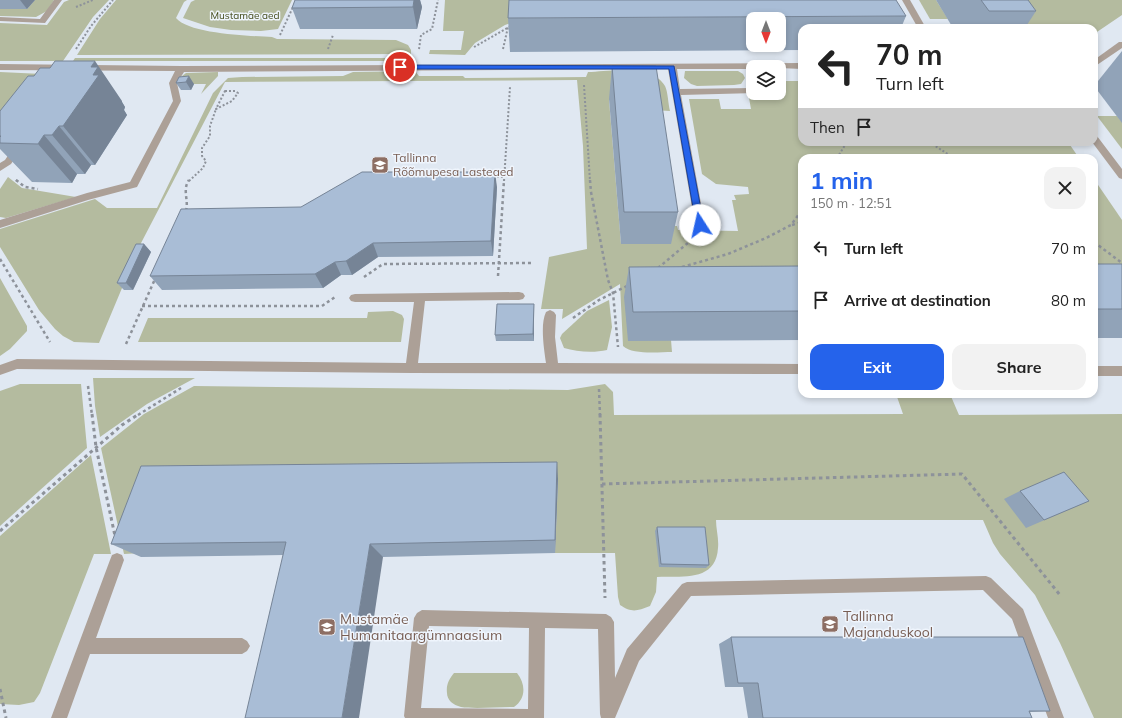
<!DOCTYPE html>
<html lang="en">
<head>
<meta charset="utf-8">
<style>
	:root { --surface:#fff; --page:#f2f2f2; --text:#222; --muted:#767676; --accent:#2563eb }
	body { margin:0; font-family:Mulish,sans-serif; background:var(--page); color:var(--text); height:100vh; display:flex; flex-direction:column; font-size:15px; white-space:nowrap }
	* { box-sizing:border-box; margin:0 }
	p { font-size:13px; color:var(--muted) }
	.icon { flex:none; width:22px; height:22px; fill:none; stroke:currentColor; stroke-width:2; stroke-linecap:round; stroke-linejoin:round }
	.map { position:relative; flex:1; overflow:hidden }
	.drawer { position:absolute; left:798px; top:154px; width:300px; height:244px; display:flex; flex-direction:column; background:var(--surface); border-radius:12px; box-shadow:0 2px 6px #0003 }
	.drawer>* { flex:none }
	.guide { position:absolute; left:798px; top:24px; width:300px; height:122px; border-radius:12px; box-shadow:0 2px 6px #0003; background:#fff; color:var(--text); overflow:hidden }
	.needle { width:26px; rotate:180deg }
	.fabs { position:absolute; left:746px; top:12px; display:grid; gap:8px }
	.fabs a { display:grid; place-items:center; width:40px; height:40px; border-radius:8px; background:var(--surface); box-shadow:0 2px 6px #0003; font-size:20px }
	.pin { position:absolute; display:grid; place-items:center; width:34px; height:34px; color:#fff; margin:-17px; border:2px solid #fff; border-radius:50%; box-shadow:0 1px 4px #0007 }
	.me { position:absolute; width:44px; margin:-22px; rotate:350deg; stroke-linejoin:round; filter:drop-shadow(0 0 3px #0008) }
	.turn { display:flex; align-items:center; gap:14px; height:84px; padding:0 12px; font-size:18px }
	.turn .icon { width:52px; height:52px; stroke-width:2.5 }
	.turn b { display:block; font-size:28px; line-height:34px }
	.then { display:flex; align-items:center; height:38px; padding:0 12px; background:#0003; gap:8px; font-size:15px }
	.round { display:grid; place-items:center; flex:none; width:42px; height:42px; border-radius:12px; background:var(--page) }
	.head { display:flex; align-items:center; justify-content:space-between; height:68px; padding:0 12px }
	h1 { font-size:24px; font-weight:700; line-height:30px; color:var(--accent) }
	.cta { display:flex; gap:8px; margin-top:auto; padding:8px 12px }
	.cta a { flex:1; height:46px; border-radius:12px; background:var(--accent); color:#fff; font-size:16px; font-weight:700; line-height:46px; text-align:center }
	.cta a+a { background:var(--page); color:var(--text) }
	ul { padding:0; list-style:none }
	li { display:flex; align-items:center; gap:12px; height:52px; padding:0 12px }
	li div { flex:1 }
	li b { display:block; font-size:15px }
	li em { font-style:normal }
	.map>svg:first-child { display:block }
	.green { fill:#b4bb9f }
	.lines { fill:none; stroke-linecap:round; stroke-linejoin:round }
	.path-far2 { stroke:#8d929a; stroke-width:2; stroke-dasharray:2 2; stroke-linecap:butt }
	.path-far1 { stroke:#8d929a; stroke-width:2.5; stroke-dasharray:3 3; stroke-linecap:butt }
	.path { stroke:#8d929a; stroke-width:3; stroke-dasharray:3.5 3.5; stroke-linecap:butt }
	.minor { fill:#aca097; fill-rule:evenodd }
	.wall { fill:#91a3b8; fill-rule:evenodd }
	.shaded-wall { fill:#768496 }
	.building { fill:#a9bdd6; stroke:#768496 }
	.route { fill:#2563eb; stroke:#184099 }
	.labels { text-anchor:middle; stroke-width:3; stroke-linejoin:round; paint-order:stroke }
	.far-park-label { font-size:10px; fill:#3e4614; stroke:#eff5fd }
	.education-label { font-size:12px; fill:#785e54; stroke:#eff5fd; text-anchor:start }
	.near-education-label { font-size:14px; fill:#785e54; stroke:#eff5fd; text-anchor:start }
</style>
</head>
<body>
<div class="map">
<svg width="1122" height="718" viewBox="0 0 1122 718">
	<rect width="100%" height="100%" fill="#e0e8f2"/>
	<g class="green">
		<polygon points="35,0 54,0 47,11 36,17 0,16 0,9 27,9"/>
		<polygon points="69,0 109,0 93,17 63,61 0,61 0,23 47,25 64,2"/>
		<path d="M116,0H187L184,2L176,18C189,34 251,36 272,37L277,39L396,40L408,45L411,50V54L77,55L100,19Z"/>
		<polygon points="195,0 292,0 278,29 261,31 231,30 210,27 183,18 191,2"/>
		<polygon points="445,0 544,0 524,18 505,25 475,43 465,55 429,54 430,50 461,50 464,31 443,31"/>
		<polygon points="919,0 936,0 948,19 930,19"/>
		<polygon points="978,0 1122,0 1122,15 1094,34 1094,28 997,28"/>
		<polygon points="75,58 409,58 406,61 73,61"/>
		<path d="M415,71L419,76H463L465,78L586,77L588,72C609,71 653,64 665,86C668,92 668,103 670,111L653,110L609,100L621,244L669,226H677L678,230L738,231L732,200H736L734,195L749,194L748,187L716,184L702,174L689,99H719L721,109H751L749,98H772L770,93H779V81H802V142H1068L1079,158H802V296L671,340L672,352C659,352 632,355 623,346L620,284L562,319L563,309H541L549,257L587,249L583,146L577,80L225,82L140,245L99,343L74,342L63,336L55,329L39,310L0,247V229L95,199L107,208H157L213,93L228,78L242,77L343,76L353,72Z"/>
		<polygon points="685,71 738,71 743,74 745,78 741,84 734,85 697,86 691,84 684,78"/>
		<polygon points="0,72 42,74 0,145"/>
		<polygon points="218,72 218,76 201,94 206,84 184,84 179,82 182,76 186,73"/>
		<polygon points="1097,116 1117,116 1122,122 1122,149"/>
		<polygon points="8,177 22,188 76,197 6,218 0,217 0,189"/>
		<polygon points="1094,179 1122,220 1122,294 1094,294"/>
		<polygon points="0,278 27,326 27,331 10,349 0,356"/>
		<path d="M609,300L612,327L607,350C594,353 577,352 564,348L560,338L562,334L587,311Z"/>
		<polygon points="393,311 402,315 404,319 401,342 138,342 148,318 367,318 368,312"/>
		<polygon points="93,378 195,378 147,404 100,437 95,406"/>
		<polygon points="20,384 81,384 87,448 0,526 0,391"/>
		<path d="M605,384L613,392L614,415L903,414L896,394H950L959,415L1122,414V718H1094L1060,643L1035,595L1000,554L993,543L983,520H716C716,529 719,539 718,548C716,582 682,576 657,577L656,592L650,606C637,611 632,613 620,605L618,597L615,553H555L558,479L142,553L124,554L101,448L144,414L194,386L568,390Z"/>
		<polygon points="91,455 111,554 94,554 40,693 34,702 19,705 0,704 0,536"/>
		<path d="M454,673H517C526,684 526,699 514,707C499,707 474,709 461,707C453,705 447,700 447,693C446,685 449,679 454,673Z"/>
	</g>
	<g class="lines">
		<g class="path-far2">
			<polyline points="76,7 93,0"/>
			<polyline points="941,27 952,26"/>
			<polyline points="280,35 293,7"/>
			<polyline points="474,47 511,26"/>
			<polyline points="76,49 91,26 113,0"/>
			<polyline points="328,49 333,35"/>
			<polyline points="419,49 421,35 432,29 438,0"/>
			<polyline points="503,49 508,27"/>
			<polyline points="584,85 590,181"/>
			<polygon points="225,91 235,91 238,93 232,101 216,109"/>
			<polyline points="929,142 954,158"/>
			<polyline points="837,158 847,142"/>
			<polyline points="493,177 504,177"/>
			<polyline points="16,180 17,181"/>
			<polyline points="189,181 203,168 206,161 202,156 202,148 210,136 210,126 216,109"/>
			<polyline points="504,181 510,87"/>
		</g>
		<g class="path-far1">
			<polyline points="16,180 25,187 38,189"/>
			<polyline points="590,180 591,192 608,280 613,293 618,347"/>
			<path d="M186,211C189,200 182,190 189,180"/>
			<polyline points="792,225 802,222"/>
			<polyline points="1094,242 1122,263"/>
			<polyline points="0,259 50,342"/>
			<polyline points="682,267 728,254 766,238 791,225 802,210"/>
			<polyline points="658,268 689,242"/>
			<polyline points="498,276 504,180"/>
			<polyline points="364,277 383,264 532,263"/>
			<polyline points="142,306 322,306 335,297"/>
			<polyline points="573,318 599,300 629,285"/>
			<polyline points="126,344 155,279"/>
			<polyline points="88,386 92,415"/>
			<polyline points="599,389 600,415"/>
			<polyline points="138,415 181,388"/>
		</g>
		<g class="path">
			<polyline points="92,414 96,447 115,536"/>
			<polyline points="600,414 605,598"/>
			<polyline points="602,484 962,474 1060,595"/>
			<polyline points="0,531 122,425 139,414"/>
			<polyline points="0,689 6,718"/>
		</g>
		<g class="minor">
			<polygon points="54,0 62,0 45,23 0,21 0,17 40,19"/>
			<polygon points="902,0 910,0 926,28 918,28"/>
			<polygon points="1119,42 1122,42 1122,48 1094,67 1094,60"/>
			<polygon points="802,63 802,69 753,67 753,69 677,69 680,89 753,88 753,93 756,93 681,95 705,225 704,228 696,228 695,225 668,69 184,72 177,83 181,101 137,187 88,200 0,228 0,220 87,193 130,182 173,101 169,83 175,71 0,70 0,64 181,66"/>
			<polygon points="1094,135 1097,136 1122,169 1122,179 1119,178 1092,142 1094,142"/>
			<polygon points="18,144 21,145 23,147 21,149 11,164 0,171 0,163 5,160 15,145"/>
			<path d="M519,292L523,293L525,296L523,299L519,300L425,301L418,363H546C544,349 540,324 546,312L550,310L554,312L556,315L555,337L558,363L802,364V374L411,373L17,369L0,375V365L17,359L406,363L414,302H355L351,301L349,298L351,295L355,294Z"/>
			<rect x="1094" y="366" width="28" height="10"/>
			<polygon points="117,553 122,555 124,560 96,638 242,638 247,641 250,646 247,651 242,654 90,654 67,718 51,718 110,560 112,555"/>
			<path d="M986,576L991,578L1023,609L1064,718H1048L1012,619L983,590L691,596L639,661L615,718H601L600,714L598,629L545,628L544,718H405L404,716L414,618L417,613L422,610L606,614L611,617L614,622L615,678L627,649L682,584L687,582ZM429,626L529,628L528,709L421,708Z"/>
		</g>
	</g>
	<g class="wall">
		<polygon points="0,0 35,0 27,9 0,9"/>
		<polygon points="295,0 420,0 422,7 417,29 300,29 292,8"/>
		<polygon points="936,0 1028,0 1036,11 1025,28 953,28"/>
		<path d="M906,16L901,28H802V50L510,52L508,18ZM753,19H779V45H753Z"/>
		<polygon points="1122,51 1122,123 1094,86"/>
		<polygon points="612,66 678,212 671,244 621,244 609,99"/>
		<polygon points="179,77 194,84 191,90 181,90 176,83"/>
		<polygon points="122,101 122,102 125,107 124,110 127,115 95,165 91,165 85,174 77,174 72,183 32,182 0,149 0,111"/>
		<polygon points="497,187 493,256 378,257 352,275 341,275 323,288 162,290 150,276"/>
		<polygon points="144,244 151,252 133,290 124,290 117,283"/>
		<rect x="1094" y="264" width="28" height="74"/>
		<polygon points="802,266 802,340 628,341 624,297 629,267"/>
		<polygon points="534,304 534,341 496,341 495,335"/>
		<polygon points="558,479 555,553 383,557 283,555 141,557 111,544"/>
		<polygon points="1020,491 1089,501 1026,528 1004,499"/>
		<polygon points="657,527 709,565 706,568 659,567 655,531"/>
		<polygon points="731,637 1050,711 1030,712 1032,718 748,718 743,687 725,687 719,644"/>
	</g>
	<g class="shaded-wall">
		<polygon points="20,0 35,0 27,9"/>
		<polygon points="414,0 420,0 422,7 417,29 413,7"/>
		<polygon points="95,61 122,101 122,102 125,107 124,110 127,115 95,165 63,126 93,75 91,67"/>
		<polygon points="189,76 194,84 191,90 186,82"/>
		<polygon points="59,126 91,165 85,174 52,135"/>
		<polygon points="44,135 77,174 72,183 38,144"/>
		<polygon points="495,172 497,187 493,256 491,241"/>
		<polygon points="373,243 378,257 352,275 346,261"/>
		<polygon points="144,244 151,252 133,290 126,283"/>
		<polygon points="335,262 341,275 323,288 315,274"/>
		<polygon points="534,304 534,341 533,334"/>
		<polygon points="557,462 558,479 555,553 555,540"/>
		<polygon points="370,544 383,557 359,718 342,718"/>
	</g>
	<g class="building">
		<polygon points="295,0 414,0 413,7 292,8"/>
		<polygon points="509,0 896,0 906,16 508,18"/>
		<polygon points="981,0 1028,0 1036,11 989,11"/>
		<polygon points="55,61 95,61 91,67 98,67 93,75 99,75 63,126 59,126 52,135 44,135 38,144 0,143 0,137 1,136 0,136 0,111 28,76 34,76 40,68 50,68"/>
		<polygon points="612,66 656,66 678,212 624,212"/>
		<polygon points="189,76 186,82 176,83 179,77"/>
		<polygon points="362,172 495,172 491,241 373,243 346,261 335,262 315,274 150,276 181,209 301,207"/>
		<polygon points="136,244 144,244 126,283 117,283"/>
		<rect x="1094" y="264" width="28" height="45"/>
		<polygon points="802,266 802,311 633,312 629,267"/>
		<polygon points="497,304 534,304 533,334 495,335"/>
		<polygon points="557,462 555,540 370,544 342,718 245,718 286,542 111,544 141,466"/>
		<polygon points="1064,472 1089,501 1044,520 1020,491"/>
		<polygon points="657,527 705,527 709,565 661,564"/>
		<polygon points="731,637 1023,637 1050,711 1029,711 1032,718 763,718 758,683 738,683"/>
	</g>
	<polygon class="route" points="400,65 674,66 704,225 700,228 696,225 669,69 398,69 397,67"/>
	<defs>
		<symbol id="school-square" viewBox="-11 -11 22 22"><rect x="-9" y="-9" width="18" height="18" rx="4" fill="#8d6e63" stroke="#eff5fd"/><path d="M0-5L7-2L0 1L-7-2ZM-4 1L0 2.5L4 1V4Q0 6-4 4Z" fill="#fff"/></symbol>
		<symbol id="university-square" viewBox="-11 -11 22 22"><rect x="-9" y="-9" width="18" height="18" rx="4" fill="#8d6e63" stroke="#eff5fd"/><path d="M0-5L7-2L0 1L-7-2ZM-4 1L0 2.5L4 1V4Q0 6-4 4Z" fill="#fff"/></symbol>
	</defs>
	<g fill-rule="evenodd">
		<use href="#school-square" x="370" y="155" width="20" height="20"/>
		<use href="#university-square" x="820" y="614" width="20" height="20"/>
		<use href="#school-square" x="317" y="617" width="20" height="20"/>
	</g>
	<g class="labels">
		<g class="far-park-label">
			<text x="245" y="19">Mustamäe aed</text>
		</g>
		<g class="education-label">
			<text x="393" y="162">Tallinna<tspan x="393" dy="14">Rõõmupesa Lasteaed</tspan></text>
		</g>
		<g class="near-education-label">
			<text x="843" y="621">Tallinna<tspan x="843" dy="16">Majanduskool</tspan></text>
			<text x="340" y="624">Mustamäe<tspan x="340" dy="16">Humanitaargümnaasium</tspan></text>
		</g>
	</g>
</svg>
<div class="fabs">
<a><svg class="needle" viewBox="-14 -14 28 28"><path d="M0-13l5 13h-10z" fill="#e53935"/><path d="M0 13l5-13h-10z" fill="#767676"/></svg></a>
<a><svg class="icon" aria-label="layers" viewBox="0 0 24 24"><path d="M12 4l9 5-9 5-9-5zM3 14l9 5 9-5"/></svg></a>
</div>
<div class="pin" style="left:400px;top:67px;background:#d93025"><svg class="icon" aria-label="arrive" viewBox="0 0 24 24"><path d="M6 21V4h12l-3 4 3 4H6"/></svg></div>
<svg class="me" style="left:700px;top:225px" viewBox="-20 -20 40 40"><circle r="19" fill="#fff"/><path d="M0-13L10 11 0 6-10 11z" fill="#2563eb"/></svg>
<div class="guide">
<div class="turn"><svg class="icon" aria-label="left" viewBox="0 0 24 24"><path d="M17 20v-9H6M10 6l-5 5 5 5"/></svg><div><b>70 m</b>Turn left</div></div>
<div class="then">Then<svg class="icon" aria-label="arrive" viewBox="0 0 24 24"><path d="M6 21V4h12l-3 4 3 4H6"/></svg></div>
</div>
<section class="drawer">
<div class="head"><div><h1>1 min</h1><p>150 m · 12:51</p></div><a class="round"><svg class="icon" aria-label="close" viewBox="0 0 24 24"><path d="M6 6l12 12M18 6L6 18"/></svg></a></div>
<ul>
<li><svg class="icon" aria-label="left" viewBox="0 0 24 24"><path d="M17 20v-9H6M10 6l-5 5 5 5"/></svg><div><b>Turn left</b></div><em>70 m</em></li>
<li><svg class="icon" aria-label="arrive" viewBox="0 0 24 24"><path d="M6 21V4h12l-3 4 3 4H6"/></svg><div><b>Arrive at destination</b></div><em>80 m</em></li>
</ul>
<div class="cta"><a>Exit</a><a>Share</a></div>
</section>
</div>
</body>
</html>
